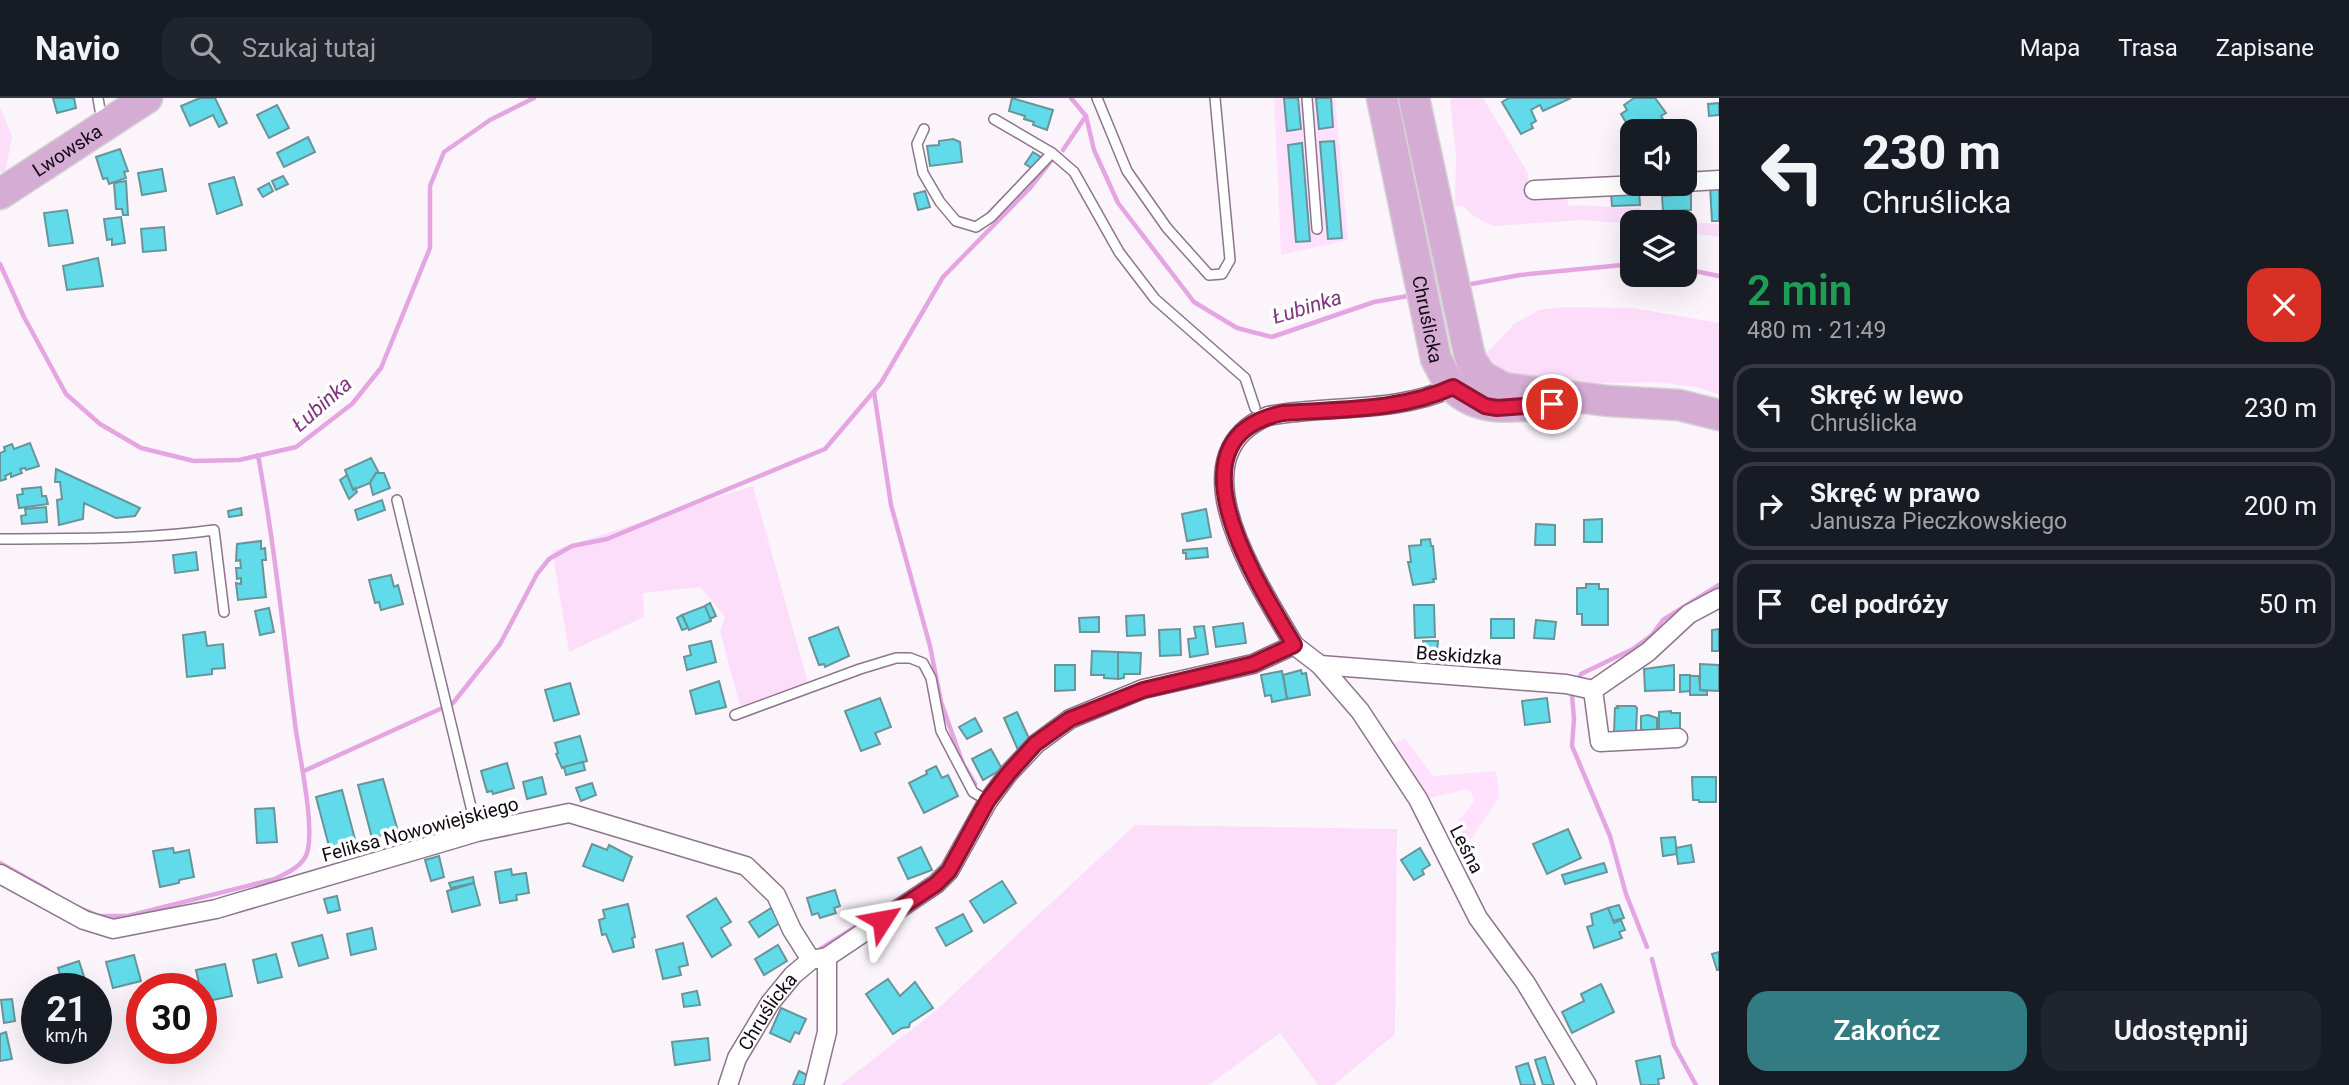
<!DOCTYPE html>
<html lang="pl">
<head>
<meta charset="utf-8">
<style>
	:root { --surface:#171b24; --page:#20242c; --text:#f1f3f6; --muted:#9ea1a6; --line:#363941; --accent:#337b83 }
	body { margin:0; font-family:Roboto,sans-serif; background:var(--page); color:var(--text); height:100vh; display:flex; flex-direction:column; font-size:26px; white-space:nowrap }
	* { box-sizing:border-box; margin:0 }
	p { font-size:23px; color:var(--muted) }
	.icon { flex:none; width:38px; height:38px; fill:none; stroke:currentColor; stroke-width:2; stroke-linecap:round; stroke-linejoin:round }
	.map { position:relative; flex:1; overflow:hidden }
	.side { display:flex; flex-direction:column; background:var(--surface); width:630px }
	.side>* { flex:none }
	.banner { background:#171b24; color:var(--text); overflow:hidden }
	.controls { position:absolute; left:1620px; top:21px; display:grid; gap:14px }
	.controls a { display:grid; place-items:center; width:77px; height:77px; border-radius:14px; background:var(--surface); box-shadow:0 7px 28px #0002; font-size:35px }
	.speed { position:absolute; left:21px; top:875px; display:flex; gap:14px; font-size:35px; font-weight:700; text-align:center }
	.speed>* { display:grid; place-content:center; width:91px; height:91px; border-radius:50%; background:var(--surface); box-shadow:0 7px 28px #0002; line-height:1 }
	.speed small { font-size:18px; font-weight:400 }
	.speed .limit { border:10px solid #d22; background:#fff; color:#111 }
	.pin { position:absolute; display:grid; place-items:center; width:60px; height:60px; color:#fff; margin:-30px; border:4px solid #fff; border-radius:50%; box-shadow:0 2px 7px #0007 }
	.me { position:absolute; width:77px; margin:-38px; rotate:56deg; stroke-linejoin:round; filter:drop-shadow(0 0 5px #0008) }
	.turn { display:flex; align-items:center; gap:24px; height:147px; padding:0 28px; font-size:32px }
	.turn .icon { width:91px; height:91px; stroke-width:2.5 }
	.turn b { display:block; font-size:49px; line-height:60px }
	.round { display:grid; place-items:center; flex:none; width:74px; height:74px; border-radius:21px; background:var(--page) }
	.overview { display:flex; align-items:center; justify-content:space-between; height:119px; padding:0 28px }
	h1 { font-size:42px; font-weight:600; line-height:52px; color:#1e9e55 }
	.primary-button { display:flex; gap:14px; margin-top:auto; padding:14px 28px }
	.primary-button a { flex:1; height:80px; border-radius:21px; background:var(--accent); color:#fff; font-size:28px; font-weight:600; line-height:80px; text-align:center }
	.primary-button a+a { background:var(--page); color:var(--text) }
	ul { padding:0; list-style:none }
	li { display:flex; align-items:center; gap:21px; height:88px; margin:0 14px 10px; padding:0 14px; border:4px solid var(--line); border-radius:21px }
	li div { flex:1 }
	li b { display:block; font-size:26px }
	li em { font-style:normal }
	header { display:flex; align-items:center; gap:42px; box-sizing:border-box; height:98px; padding:0 35px; background:var(--surface); border-bottom:2px solid var(--line) }
	header strong { font-size:33px }
	nav { display:flex; gap:38px; margin-inline-start:auto; font-size:24px }
	.search { width:490px; height:63px; background:var(--page); display:flex; align-items:center; gap:18px; box-sizing:border-box; padding:0 24px; border-radius:21px; color:var(--muted); font-size:26px }
	main { display:flex; flex:1; min-height:0 }
	.map>svg:first-child { display:block }
	.built { fill:#ffe1fd }
	.green { fill:#fcdefa }
	.lines { fill:none; stroke-linecap:round; stroke-linejoin:round }
	.stream { stroke:#e5a4e2; stroke-width:4.5 }
	.building { fill:#61dbe9; stroke:#67959a; stroke-width:2 }
	.lane-casing { stroke:#8f748e; stroke-width:12 }
	.street-casing { stroke:#8f748e; stroke-width:21 }
	.primary-casing { stroke:#d4d3d4; stroke-width:33 }
	.lane { stroke:#fff; stroke-width:9 }
	.street { stroke:#fff; stroke-width:18 }
	.primary { stroke:#d5acd4; stroke-width:30 }
	.route-casing { stroke:#92132f; stroke-width:18 }
	.route { stroke:#e11d48; stroke-width:12 }
	.labels { text-anchor:middle; stroke-width:7; stroke-linejoin:round; paint-order:stroke }
	.street-label { font-size:19px; fill:#120912; stroke:#fff }
	.water-label { font-size:21px; font-style:italic; fill:#7f347e; stroke:#fff }
</style>
</head>
<body>
<header>
<strong>Navio</strong>
<div class="search"><svg class="icon" aria-label="search" viewBox="0 0 24 24"><circle cx="10" cy="10" r="6"/><path d="M15 15l6 6"/></svg>Szukaj tutaj</div>
<nav><a>Mapa</a><a>Trasa</a><a>Zapisane</a></nav>
</header>
<main>
<div class="map">
<svg width="1719" height="987" viewBox="0 0 1719 987">
	<rect width="100%" height="100%" fill="#fbf5fb"/>
	<g class="built">
		<polygon points="1274,0 1335,0 1348,142 1281,157"/>
		<polygon points="1405,640 1433,678 1496,673 1500,698 1469,744 1453,729 1475,703 1472,695 1466,691 1423,702 1391,647"/>
	</g>
	<g class="green">
		<path d="M1450,0H1483L1528,75V99L1566,96L1569,108C1594,106 1614,111 1640,110L1643,114L1691,118L1694,124L1719,126V139L1685,134V124L1633,126L1582,122L1494,128C1482,123 1472,119 1464,108H1455L1456,58Z"/>
		<polygon points="0,9 12,38 5,76 0,73"/>
		<polygon points="1563,209 1633,210 1719,225 1719,297 1701,290 1656,284 1565,286 1503,276 1483,259 1514,226 1539,212"/>
		<polygon points="753,388 808,585 740,608 720,533 725,519 700,489 643,495 644,519 569,554 552,453"/>
		<polygon points="1135,727 1397,731 1395,936 1334,987 1318,987 1280,935 1209,987 840,987 933,915"/>
	</g>
	<g class="lines">
		<g class="stream">
			<polyline points="1071,0 1086,18 1094,52 1118,105 1194,204 1237,230 1272,239 1374,204 1413,197"/>
			<polyline points="1063,52 1086,18"/>
			<polyline points="0,166 24,219 66,296 100,326 141,350 194,363 239,362 296,349 352,306 381,270 430,150 430,88 444,54 490,22 534,0"/>
			<polyline points="1685,171 1719,178"/>
			<polyline points="1466,187 1520,177 1633,166"/>
			<polyline points="874,294 891,407 930,548 941,604 963,666 975,686"/>
			<polyline points="1577,584 1581,576 1633,551 1652,537 1663,522 1719,487"/>
			<polyline points="1574,592 1572,597 1574,621 1572,648 1610,738 1626,796 1647,849"/>
			<polyline points="453,605 500,546 537,476 549,461 572,448 607,441 825,351 881,285 943,179 1031,89 1051,63"/>
			<polyline points="304,673 440,611"/>
			<polyline points="0,765 48,792"/>
			<path d="M77,809L99,818H128L275,781C287,775 303,768 307,755C315,730 300,660 296,633C284,541 275,449 258,357"/>
			<polyline points="819,852 871,819"/>
			<polyline points="1652,861 1674,947 1696,987"/>
		</g>
	</g>
	<g class="building">
		<polygon points="53,0 74,0 76,10 57,15"/>
		<polygon points="200,0 215,0 227,25 219,29 213,17 190,28 181,8"/>
		<polygon points="1012,0 1053,12 1047,32 1033,27 1034,24 1024,21 1025,18 1009,13"/>
		<polygon points="1284,0 1298,0 1301,31 1287,33"/>
		<polygon points="1316,0 1331,0 1333,29 1319,31"/>
		<polygon points="1509,0 1571,0 1543,13 1540,7 1531,12 1536,23 1531,26 1533,30 1521,36 1502,4"/>
		<polygon points="1634,0 1655,0 1666,15 1661,18 1671,33 1647,33 1644,28 1635,33 1630,24 1627,26 1621,16 1627,12 1624,7"/>
		<polygon points="1719,5 1719,17 1709,18 1708,6"/>
		<polygon points="277,7 289,30 269,40 257,17"/>
		<polygon points="308,39 315,54 284,69 277,55"/>
		<polygon points="953,41 960,44 962,64 930,68 927,48 939,47 939,43"/>
		<polygon points="1334,43 1342,140 1328,141 1320,44"/>
		<polygon points="1302,45 1310,143 1296,144 1288,47"/>
		<polygon points="120,51 128,73 124,74 126,80 109,86 107,80 103,81 96,59"/>
		<polygon points="1033,54 1041,59 1033,71 1025,66"/>
		<polygon points="162,71 166,93 142,97 138,75"/>
		<polygon points="283,78 288,86 276,92 272,83"/>
		<polygon points="234,79 242,107 217,116 209,86"/>
		<polygon points="126,83 128,117 123,117 122,111 116,111 114,85"/>
		<polygon points="269,85 273,93 263,99 258,91"/>
		<polygon points="1710,88 1719,88 1719,123 1712,123"/>
		<polygon points="1639,92 1640,107 1612,108 1611,94"/>
		<polygon points="925,93 930,109 918,112 914,96"/>
		<polygon points="1691,96 1691,112 1663,113 1662,98"/>
		<polygon points="67,112 73,145 49,148 44,115"/>
		<polygon points="121,119 125,145 112,147 112,141 107,142 104,121"/>
		<polygon points="164,129 166,152 143,154 141,131"/>
		<polygon points="98,160 103,188 67,192 63,168"/>
		<polygon points="30,345 39,368 26,372 25,370 20,371 22,375 11,379 11,375 5,378 6,381 0,383 0,355 5,353 4,349 12,346 14,351"/>
		<polygon points="371,360 380,377 376,375 370,385 353,392 345,372"/>
		<polygon points="56,371 140,410 135,418 116,420 84,405 83,421 59,427 57,402 62,401 60,384 55,384"/>
		<polygon points="376,375 384,375 390,390 373,397 370,385"/>
		<polygon points="347,377 353,392 355,390 357,394 349,401 340,382"/>
		<polygon points="41,389 42,398 46,398 48,406 19,410 17,397 23,396 22,391"/>
		<polygon points="382,402 385,412 358,422 355,412"/>
		<polygon points="46,409 47,424 22,426 21,418 26,417 25,411"/>
		<polygon points="241,410 242,417 229,419 228,413"/>
		<polygon points="1206,411 1211,439 1187,443 1182,416"/>
		<polygon points="1602,421 1602,444 1584,444 1584,422"/>
		<polygon points="1536,426 1555,427 1555,447 1535,447"/>
		<polygon points="1430,441 1431,448 1433,448 1436,481 1433,481 1434,484 1413,487 1408,464 1411,464 1409,448 1421,447 1421,442"/>
		<polygon points="261,443 261,451 265,450 266,462 262,462 266,499 238,502 236,485 241,486 241,480 237,481 236,470 241,470 240,462 236,463 237,446"/>
		<polygon points="1207,450 1208,459 1186,461 1186,455 1183,455 1183,452"/>
		<polygon points="196,454 198,472 175,475 173,457"/>
		<polygon points="391,477 394,489 398,487 403,506 381,512 379,504 375,505 369,482"/>
		<polygon points="1586,486 1599,486 1599,491 1608,491 1608,527 1582,527 1582,516 1577,516 1577,490 1586,490"/>
		<polygon points="710,505 716,518 710,521 705,508"/>
		<polygon points="1414,507 1434,507 1435,539 1415,540"/>
		<polygon points="705,508 711,523 689,532 682,517"/>
		<polygon points="269,510 274,534 260,537 255,513"/>
		<polygon points="682,517 688,530 682,532 677,520"/>
		<polygon points="1144,517 1145,537 1127,538 1126,518"/>
		<polygon points="1099,519 1099,534 1080,534 1079,520"/>
		<rect x="1491" y="521" width="23" height="19"/>
		<polygon points="1536,522 1556,524 1554,541 1534,540"/>
		<polygon points="1243,525 1246,545 1216,549 1213,529"/>
		<polygon points="1204,528 1208,556 1190,559 1188,541 1196,540 1194,529"/>
		<polygon points="838,529 849,558 825,569 824,566 819,567 809,540"/>
		<polygon points="1180,531 1181,557 1160,558 1159,532"/>
		<polygon points="1719,531 1719,553 1712,553 1712,532"/>
		<polygon points="205,534 207,548 223,546 225,570 212,571 212,576 187,579 183,537"/>
		<polygon points="711,543 716,564 687,572 684,559 691,557 689,548"/>
		<polygon points="1423,543 1438,543 1437,553 1423,553"/>
		<polygon points="1092,553 1118,554 1118,581 1104,580 1104,577 1091,577"/>
		<polygon points="1118,554 1141,555 1140,576 1124,576 1124,580 1118,581"/>
		<polygon points="1700,566 1719,567 1719,593 1700,592"/>
		<polygon points="1055,567 1075,567 1075,592 1055,593"/>
		<polygon points="1674,567 1674,592 1645,593 1644,571"/>
		<polygon points="1301,572 1302,576 1306,575 1310,597 1287,601 1283,577"/>
		<polygon points="1282,573 1287,601 1272,604 1271,597 1265,598 1261,577"/>
		<polygon points="1680,577 1690,577 1690,593 1680,594"/>
		<polygon points="1690,578 1699,578 1700,592 1707,593 1707,597 1690,597"/>
		<polygon points="719,583 726,609 696,616 690,593"/>
		<polygon points="570,585 579,616 554,623 545,592"/>
		<polygon points="880,600 891,629 875,635 880,646 861,653 845,613"/>
		<polygon points="1547,600 1550,624 1525,627 1522,603"/>
		<polygon points="1617,608 1635,608 1637,610 1636,634 1614,634 1615,610 1618,610"/>
		<polygon points="1671,613 1671,615 1680,615 1680,633 1659,633 1659,614"/>
		<polygon points="1017,614 1032,647 1018,652 1004,620"/>
		<polygon points="1648,617 1657,620 1657,633 1641,632 1641,618"/>
		<polygon points="975,620 982,633 967,641 959,629"/>
		<polygon points="580,638 587,663 562,670 556,656 558,655 555,645"/>
		<polygon points="991,651 1002,671 983,682 972,661"/>
		<polygon points="583,664 585,672 566,677 564,669"/>
		<polygon points="507,665 514,690 493,696 492,693 487,694 481,673"/>
		<polygon points="936,668 942,680 948,677 958,698 924,715 909,685 927,676 926,673"/>
		<polygon points="542,679 546,696 527,701 523,684"/>
		<polygon points="1692,679 1716,679 1716,704 1699,704 1699,702 1693,702"/>
		<polygon points="383,681 398,733 372,740 358,687"/>
		<polygon points="592,685 596,697 581,703 576,690"/>
		<polygon points="342,692 356,745 330,752 316,699"/>
		<polygon points="274,710 277,744 257,745 255,711"/>
		<polygon points="1568,731 1581,760 1547,776 1533,746"/>
		<polygon points="1675,739 1677,756 1663,758 1661,740"/>
		<polygon points="592,746 607,752 609,747 632,759 623,783 583,768"/>
		<polygon points="1691,747 1694,764 1678,766 1676,750"/>
		<polygon points="921,749 932,772 908,781 898,760"/>
		<polygon points="173,750 174,755 189,752 194,779 179,782 179,785 160,789 153,753"/>
		<polygon points="1420,750 1430,767 1422,772 1424,776 1414,782 1401,762"/>
		<polygon points="439,758 444,779 431,783 425,762"/>
		<polygon points="1604,765 1607,774 1565,786 1562,777"/>
		<polygon points="511,771 512,777 526,775 529,795 516,797 517,802 500,805 495,774"/>
		<polygon points="473,779 474,785 451,790 449,785"/>
		<polygon points="1002,783 1016,805 984,825 970,803"/>
		<polygon points="474,785 480,807 452,814 447,793"/>
		<polygon points="835,792 840,808 834,810 836,815 820,820 818,815 812,817 807,800"/>
		<polygon points="337,798 340,812 328,815 324,801"/>
		<polygon points="716,800 731,824 721,830 731,847 712,859 687,818"/>
		<polygon points="628,806 635,839 632,840 634,849 613,854 606,836 602,837 599,822 605,820 603,812"/>
		<polygon points="1619,807 1624,820 1613,823 1608,810"/>
		<polygon points="771,810 781,824 759,839 749,824"/>
		<polygon points="1608,810 1614,825 1621,822 1625,832 1619,834 1622,840 1594,850 1587,829 1593,827 1591,816"/>
		<polygon points="963,816 972,833 946,848 936,830"/>
		<polygon points="372,830 376,851 351,857 347,836"/>
		<polygon points="322,837 328,860 299,868 292,845"/>
		<polygon points="683,845 688,867 679,869 681,877 663,881 656,852"/>
		<polygon points="778,847 787,863 764,877 755,861"/>
		<polygon points="1719,854 1719,872 1717,872 1712,856"/>
		<polygon points="276,856 282,879 258,885 253,862"/>
		<polygon points="134,857 141,883 113,890 106,864"/>
		<polygon points="79,863 88,891 65,891 58,870"/>
		<polygon points="225,866 232,898 203,904 196,872"/>
		<polygon points="888,881 900,898 915,884 933,910 910,925 909,929 902,930 893,936 866,896"/>
		<polygon points="1601,886 1614,914 1572,935 1562,914 1584,903 1581,896"/>
		<polygon points="697,893 700,907 684,909 682,896"/>
		<polygon points="12,901 15,923 4,925 1,902"/>
		<polygon points="781,910 806,921 799,936 795,934 790,944 770,935"/>
		<polygon points="6,934 12,961 0,963 0,936"/>
		<polygon points="708,940 710,962 675,967 672,944"/>
		<polygon points="1660,958 1664,980 1658,981 1659,987 1641,987 1636,963"/>
		<polygon points="1545,959 1554,987 1543,987 1535,962"/>
		<polygon points="1528,965 1535,987 1521,987 1516,969"/>
		<polygon points="799,973 809,978 804,987 793,987"/>
	</g>
	<g class="lines">
		<defs>
			<g id="lane">
				<polyline points="98,0 100,12 106,21"/>
				<polyline points="1097,0 1127,73 1167,130 1209,177 1222,176 1230,162 1215,0"/>
				<polyline points="1307,0 1317,131"/>
				<polyline points="994,21 1052,55 1074,74 1119,154 1155,201 1245,280 1255,310"/>
				<polyline points="924,31 917,46 923,75 940,104 956,123 976,129 991,119 1052,55"/>
				<polyline points="397,402 477,734"/>
				<path d="M0,441C72,440 143,442 214,432L224,514"/>
				<polyline points="735,617 860,571 896,560 910,560 923,565 931,580 941,633 973,694 988,703"/>
			</g>
			<g id="street">
				<polyline points="1685,84 1719,82"/>
				<polyline points="1534,92 1658,86"/>
				<polyline points="1294,547 1320,567 1360,613 1418,701 1478,820 1525,884 1587,987"/>
				<polyline points="1320,567 1566,586 1593,592"/>
				<polyline points="1678,640 1600,644 1593,592 1648,554 1689,516 1719,500"/>
				<polyline points="0,776 84,822 113,831 216,811 477,734 569,715 746,768 776,797 792,832 811,862"/>
				<path id="s1" d="M728,987L737,960L770,905L793,877L811,862L827,859L936,786L949,773L988,703L1008,676L1036,646L1070,621L1143,591L1253,566L1294,547C1262,490 1170,359 1268,318C1329,306 1395,316 1453,289"/>
				<polyline points="814,987 827,934 827,859"/>
			</g>
			<g id="primary">
				<path id="s2" d="M1382,0L1436,261C1441,270 1446,282 1453,289C1477,313 1507,309 1537,307"/>
				<polyline points="1414,0 1469,255 1472,264 1482,278 1504,290 1608,303 1679,307 1719,317"/>
				<path id="s3" d="M0,96L147,0"/>
			</g>
		</defs>
		<use href="#lane" class="lane-casing"/>
		<use href="#street" class="street-casing"/>
		<use href="#primary" class="primary-casing"/>
		<use href="#lane" class="lane"/>
		<use href="#street" class="street"/>
		<use href="#primary" class="primary"/>
	</g>
	<g class="lines">
		<defs>
			<path id="route" d="M882,822L936,786L949,773L988,702L1008,676L1035,646L1070,621L1143,592L1253,566L1294,547C1260,488 1161,340 1283,315C1339,311 1401,313 1453,289L1485,308L1497,310L1552,306"/>
		</defs>
		<use href="#route" class="route-casing"/>
		<use href="#route" class="route"/>
	</g>
	<g class="labels">
		<g class="street-label">
			<text dy="7" stroke="none"><textPath href="#s3" startOffset="80">Lwowska</textPath></text>
			<text dy="7" stroke="none"><textPath href="#s2" startOffset="226">Chruślicka</textPath></text>
			<text transform="translate(1459 557) rotate(4)" y="7">Beskidzka</text>
			<text transform="translate(420 731) rotate(-15)" y="7">Feliksa Nowowiejskiego</text>
			<text transform="translate(1467 751) rotate(63)" y="7">Leśna</text>
			<text dy="7" stroke="none"><textPath href="#s1" startOffset="84">Chruślicka</textPath></text>
		</g>
		<g class="water-label">
			<text transform="translate(1307 209) rotate(-17)" y="7">Łubinka</text>
			<text transform="translate(322 306) rotate(-41)" y="7">Łubinka</text>
		</g>
	</g>
</svg>
<div class="controls">
<a><svg class="icon" aria-label="sound" viewBox="0 0 24 24"><path d="M4 9h4l5-4v14l-5-4H4zM17 9q2 3 0 6"/></svg></a>
<a><svg class="icon" aria-label="layers" viewBox="0 0 24 24"><path d="M12 4l9 5-9 5-9-5zM3 14l9 5 9-5"/></svg></a>
</div>
<div class="speed"><div>21<small>km/h</small></div><div class="limit">30</div></div>
<div class="pin" style="left:1552px;top:306px;background:#d93025"><svg class="icon" aria-label="arrive" viewBox="0 0 24 24"><path d="M6 21V4h12l-3 4 3 4H6"/></svg></div>
<svg class="me" style="left:882px;top:822px" viewBox="-20 -20 40 40"><path d="M0-17L14 15 0 8-14 15z" fill="#e11d48" stroke="#fff" stroke-width="4"/></svg>
</div>
<section class="side">
<div class="banner">
<div class="turn"><svg class="icon" aria-label="left" viewBox="0 0 24 24"><path d="M17 20v-9H6M10 6l-5 5 5 5"/></svg><div><b>230 m</b>Chruślicka</div></div>
</div>
<div class="overview"><div><h1>2 min</h1><p>480 m · 21:49</p></div><a class="round" style="background:#d93025;color:#fff"><svg class="icon" aria-label="close" viewBox="0 0 24 24"><path d="M6 6l12 12M18 6L6 18"/></svg></a></div>
<ul>
<li><svg class="icon" aria-label="left" viewBox="0 0 24 24"><path d="M17 20v-9H6M10 6l-5 5 5 5"/></svg><div><b>Skręć w lewo</b><p>Chruślicka</p></div><em>230 m</em></li>
<li><svg class="icon" aria-label="right" viewBox="0 0 24 24"><path d="M7 20v-9h11M14 6l5 5-5 5"/></svg><div><b>Skręć w prawo</b><p>Janusza Pieczkowskiego</p></div><em>200 m</em></li>
<li><svg class="icon" aria-label="arrive" viewBox="0 0 24 24"><path d="M6 21V4h12l-3 4 3 4H6"/></svg><div><b>Cel podróży</b></div><em>50 m</em></li>
</ul>
<div class="primary-button"><a>Zakończ</a><a>Udostępnij</a></div>
</section>
</main>
</body>
</html>
